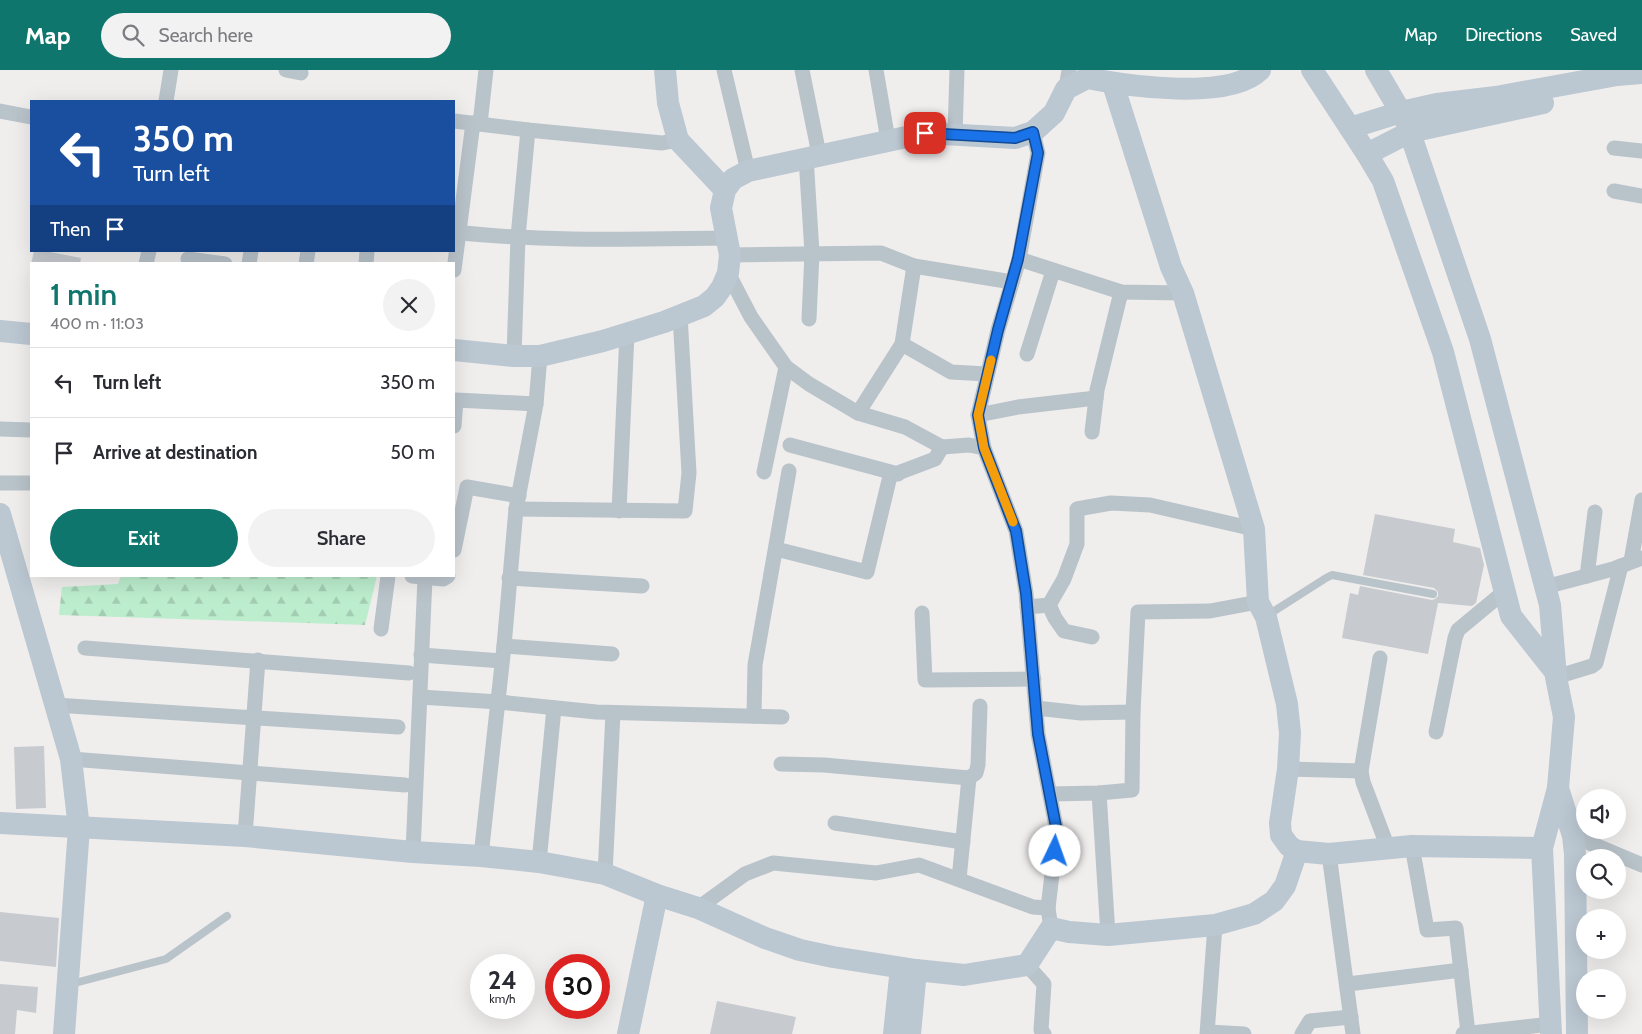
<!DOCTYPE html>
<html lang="en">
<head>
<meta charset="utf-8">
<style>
	:root { --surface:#fff; --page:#f2f2f3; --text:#2b2b33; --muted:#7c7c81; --line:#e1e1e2; --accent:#0f766e }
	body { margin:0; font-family:Cabin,sans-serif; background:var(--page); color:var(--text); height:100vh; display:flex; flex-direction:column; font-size:19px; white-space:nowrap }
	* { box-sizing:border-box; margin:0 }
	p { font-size:16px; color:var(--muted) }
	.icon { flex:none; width:28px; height:28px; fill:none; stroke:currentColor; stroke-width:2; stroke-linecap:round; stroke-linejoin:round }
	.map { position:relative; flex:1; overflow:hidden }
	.drawer { position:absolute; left:30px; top:192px; width:425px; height:315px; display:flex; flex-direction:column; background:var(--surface); border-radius:0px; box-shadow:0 5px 20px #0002 }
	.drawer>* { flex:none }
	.top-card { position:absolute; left:30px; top:30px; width:425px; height:152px; border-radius:0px; box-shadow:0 5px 20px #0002; background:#1a4fa0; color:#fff; overflow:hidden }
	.controls { position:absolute; left:1576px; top:719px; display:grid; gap:10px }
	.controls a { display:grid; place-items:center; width:50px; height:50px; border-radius:50%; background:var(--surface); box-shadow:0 5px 20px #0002; font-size:25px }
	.speed { position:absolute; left:470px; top:884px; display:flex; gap:10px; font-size:25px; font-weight:700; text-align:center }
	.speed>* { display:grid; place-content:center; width:65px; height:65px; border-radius:50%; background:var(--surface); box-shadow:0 5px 20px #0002; line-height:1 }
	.speed small { font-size:12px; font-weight:400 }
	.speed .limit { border:8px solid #d22; background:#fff; color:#111 }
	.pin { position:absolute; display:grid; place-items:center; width:42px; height:42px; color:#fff; margin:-21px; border-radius:10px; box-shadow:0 2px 8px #0006 }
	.me { position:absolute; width:55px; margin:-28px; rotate:3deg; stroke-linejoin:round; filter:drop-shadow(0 0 4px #0008) }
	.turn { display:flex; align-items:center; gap:18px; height:105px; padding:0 20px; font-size:22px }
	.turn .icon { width:65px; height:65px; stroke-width:2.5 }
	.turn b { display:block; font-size:35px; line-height:42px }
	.then { display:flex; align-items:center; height:48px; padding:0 20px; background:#0003; gap:10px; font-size:19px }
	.round { display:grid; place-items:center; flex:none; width:52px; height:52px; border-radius:26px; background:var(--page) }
	.headline { display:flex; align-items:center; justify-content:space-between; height:85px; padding:0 20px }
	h1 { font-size:30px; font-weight:600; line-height:38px; color:var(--accent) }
	.button { display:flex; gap:10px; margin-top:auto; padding:10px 20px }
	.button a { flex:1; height:58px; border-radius:30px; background:var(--accent); color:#fff; font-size:20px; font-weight:600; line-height:58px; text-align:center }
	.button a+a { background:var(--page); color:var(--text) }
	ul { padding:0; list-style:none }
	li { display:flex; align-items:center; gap:15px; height:70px; padding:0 20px; border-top:1px solid var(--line) }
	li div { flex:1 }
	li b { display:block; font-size:19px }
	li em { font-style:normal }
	header { display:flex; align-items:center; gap:30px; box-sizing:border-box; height:70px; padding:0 25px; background:var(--accent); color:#fff }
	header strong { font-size:24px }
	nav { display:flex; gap:28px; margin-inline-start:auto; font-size:18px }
	.search { width:350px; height:45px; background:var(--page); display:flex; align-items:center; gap:12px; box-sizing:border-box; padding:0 18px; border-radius:28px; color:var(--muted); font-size:19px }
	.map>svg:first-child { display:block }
	.forest { fill:url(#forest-firs) }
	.building { fill:#c7cbd0 }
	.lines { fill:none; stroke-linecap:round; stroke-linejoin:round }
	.lane { stroke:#b9c3ca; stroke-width:8 }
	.street { stroke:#b9c3ca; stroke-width:15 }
	.secondary { stroke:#bbc7d1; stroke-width:22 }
	.route-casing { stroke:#114b97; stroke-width:12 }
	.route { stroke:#1a73e8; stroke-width:9 }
	.slow { stroke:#f59e0b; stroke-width:9 }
</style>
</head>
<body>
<header>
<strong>Map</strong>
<div class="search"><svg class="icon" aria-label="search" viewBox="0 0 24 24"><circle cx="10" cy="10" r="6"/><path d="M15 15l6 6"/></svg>Search here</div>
<nav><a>Map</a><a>Directions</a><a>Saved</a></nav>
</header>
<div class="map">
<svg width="1642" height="964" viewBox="0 0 1642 964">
	<defs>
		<pattern id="forest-firs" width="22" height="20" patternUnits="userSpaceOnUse" patternTransform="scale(1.25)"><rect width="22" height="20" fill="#bcedcd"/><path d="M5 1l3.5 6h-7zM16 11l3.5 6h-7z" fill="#a3cdb2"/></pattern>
	</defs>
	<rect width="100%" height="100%" fill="#f0eded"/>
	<polygon class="forest" points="121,506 377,506 365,555 59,545 62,517 118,514"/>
	<g class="building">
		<polygon points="34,181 45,181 81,188 80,194 31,194"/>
		<polygon points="1375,444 1455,459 1453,472 1480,478 1484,495 1476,533 1472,536 1438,533 1428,584 1342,568 1350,523 1358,525 1360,516 1432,530 1435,529 1438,526 1438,522 1434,518 1363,505"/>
		<polygon points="44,676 46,738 16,739 14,677"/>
		<polygon points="0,842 59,848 56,897 0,891"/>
		<polygon points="0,914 38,917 36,943 17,940 15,964 0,964"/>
		<polygon points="717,931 796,947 792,964 710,964"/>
	</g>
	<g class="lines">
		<g class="lane">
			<polyline points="1268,545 1326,508 1332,505 1433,524"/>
			<polyline points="71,914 166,889 227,846"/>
		</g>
		<g class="street">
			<polyline points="286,0 301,3"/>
			<polyline points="724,0 748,101"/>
			<polyline points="802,0 819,84"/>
			<polyline points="876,0 888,70"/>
			<polyline points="1066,19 1069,0"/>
			<polyline points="166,31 171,0"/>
			<polyline points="0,41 31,47"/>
			<polyline points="454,51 528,60 662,73 678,70"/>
			<polyline points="480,54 486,0"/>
			<polyline points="955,64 957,0"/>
			<polyline points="1614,78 1642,81"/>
			<polyline points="806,87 812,183 809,249"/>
			<polyline points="1614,121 1642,126"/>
			<path d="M454,162C544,172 635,169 726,168"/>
			<polyline points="730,185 881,183 914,196 1012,212"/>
			<polyline points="188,189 225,194"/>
			<polyline points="1019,189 1121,222 1183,223"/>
			<polyline points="146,194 149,181"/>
			<polyline points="249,194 251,181"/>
			<polyline points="306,194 308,181"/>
			<polyline points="366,194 367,181"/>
			<polyline points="454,200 473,53"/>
			<polyline points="728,203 751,247 786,297 809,314 858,343 905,357 942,377 969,375 984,378 1016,461 1026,523 1038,664 1057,762 1048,838 1051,858"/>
			<polyline points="902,274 951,302 987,304"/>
			<polyline points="1027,284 1053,201"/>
			<polyline points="514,286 518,167 528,60"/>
			<polyline points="858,343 902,274 914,196"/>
			<polyline points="978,345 1018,337 1096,328"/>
			<polyline points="454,356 456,330 536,334"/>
			<polyline points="0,359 31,360"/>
			<polyline points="1092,362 1097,320 1121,222"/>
			<polyline points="790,375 898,404"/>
			<polyline points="984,378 978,345 998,260 1019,189 1038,83 1033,62"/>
			<polyline points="764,402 786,297"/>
			<polyline points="0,413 31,413"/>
			<polyline points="516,439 685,441 689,403 680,245"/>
			<polyline points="619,441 627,263"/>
			<polyline points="776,479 867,502 890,406 935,389 942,377"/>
			<polyline points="454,480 467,417 519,426"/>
			<polyline points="1631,491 1642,430"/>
			<polyline points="412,506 443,509 448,506"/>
			<polyline points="1587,506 1595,442"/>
			<polyline points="509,508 642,516"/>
			<polyline points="1545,517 1613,499 1642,488"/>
			<polyline points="1049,535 1055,548 1064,561 1092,567"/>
			<polyline points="1027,537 1049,535 1064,509 1077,474 1077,439 1111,433 1150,435 1254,459"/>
			<polyline points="922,543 925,610 1034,609"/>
			<polyline points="381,559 388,506"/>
			<polyline points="504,576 612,584"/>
			<polyline points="85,578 409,603"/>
			<polyline points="421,585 502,591"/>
			<polyline points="1380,588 1361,701 1363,712 1388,778"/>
			<polyline points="1556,607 1592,596 1596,593 1621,496"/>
			<polyline points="420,627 499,632 596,642 782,647"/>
			<polyline points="55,635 398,657"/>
			<polyline points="1036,638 1081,643 1133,642"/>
			<polyline points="754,646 755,595 789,401"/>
			<polyline points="1436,662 1455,568 1458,560 1505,521"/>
			<polyline points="71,689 405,715"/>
			<polyline points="781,694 824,695 969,708"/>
			<polyline points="1288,699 1361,701"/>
			<polyline points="1099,723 1108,865"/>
			<polyline points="1050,724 1099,723 1132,720 1133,642 1138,542 1210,541 1258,532"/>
			<polyline points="835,753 963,772"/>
			<polyline points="245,766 258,590"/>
			<polyline points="1573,766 1642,795"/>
			<polyline points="1412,776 1427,860 1456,858 1468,963"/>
			<polyline points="413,782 425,508"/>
			<polyline points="1329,784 1353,964"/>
			<polyline points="481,786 504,576 516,439 536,334 540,286"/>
			<polyline points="539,792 554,638"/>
			<polyline points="605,804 613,643"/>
			<polyline points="959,809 969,708 976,703 978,695 980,636"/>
			<polyline points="698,838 745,804 773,793 876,803 919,795 1033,837 1048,838"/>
			<polyline points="1027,895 1044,914 1041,960 1044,964"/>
			<polyline points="1348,914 1461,900"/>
			<polyline points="1208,962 1244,964"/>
			<polyline points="1207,964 1215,855"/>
			<polyline points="1302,964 1310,951 1351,947"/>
			<polyline points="1463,964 1551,954"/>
		</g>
		<g class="secondary">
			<polyline points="665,0 668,33 678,70 725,120"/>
			<polyline points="1312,0 1367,84 1383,111 1443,282 1511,546 1556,603"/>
			<polyline points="1376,0 1406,51 1480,269 1550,535 1556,607 1564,647 1558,718 1542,778 1551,964"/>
			<polyline points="1113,14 1171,197 1183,223 1254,459 1258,532 1266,547 1287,634 1290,663 1288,699 1280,753 1281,765 1289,776 1297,781 1329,784 1412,776 1542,778"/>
			<polyline points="1350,58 1401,42 1437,34 1496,27 1617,5 1642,3"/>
			<polyline points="1367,84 1410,62 1543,33"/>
			<polyline points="0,261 31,264"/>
			<path d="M454,280L514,286H540L603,271L664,252L704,236L715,227L722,217L728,203L730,185L721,138L725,120L733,109L748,101L925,63L1015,68L1033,62L1054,43L1066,19L1087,8C1127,16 1229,31 1260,0"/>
			<polyline points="0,444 71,689 79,758 64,964"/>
			<polyline points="1558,718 1573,766 1575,784 1577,964"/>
			<polyline points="0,753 245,766 413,782 481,786 539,792 605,804 657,825 698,838 765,868 800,880 833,887 916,900 964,905 1027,895 1051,858 1069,862 1108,865 1215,855 1254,844 1274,831 1285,816 1297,781"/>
			<polyline points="628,964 657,825"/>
			<polyline points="894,964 901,898"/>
			<polyline points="910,964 916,900"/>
		</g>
	</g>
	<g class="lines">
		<defs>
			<polyline id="route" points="925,63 1015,68 1033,62 1038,83 1018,189 998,260 978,345 984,378 1016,461 1026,523 1038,664 1057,762 1055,781"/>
		</defs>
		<use href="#route" class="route-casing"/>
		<use href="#route" class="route"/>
		<polyline class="slow" points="991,290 978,345 984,378 1013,452"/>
	</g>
</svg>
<div class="controls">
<a><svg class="icon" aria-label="sound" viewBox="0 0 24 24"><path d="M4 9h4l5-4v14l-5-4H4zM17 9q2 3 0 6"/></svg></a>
<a><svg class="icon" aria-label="search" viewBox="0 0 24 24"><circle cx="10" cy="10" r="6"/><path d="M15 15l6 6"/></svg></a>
<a>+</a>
<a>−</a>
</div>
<div class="speed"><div>24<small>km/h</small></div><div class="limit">30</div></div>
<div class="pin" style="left:925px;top:63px;background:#d93025"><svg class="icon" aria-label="arrive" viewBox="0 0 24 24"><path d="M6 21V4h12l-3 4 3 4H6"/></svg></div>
<svg class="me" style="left:1055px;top:781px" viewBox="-20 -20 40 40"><circle r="19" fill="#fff"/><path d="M0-13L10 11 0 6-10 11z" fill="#1a73e8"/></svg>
<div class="top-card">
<div class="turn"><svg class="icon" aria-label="left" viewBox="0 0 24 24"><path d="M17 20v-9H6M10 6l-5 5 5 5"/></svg><div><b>350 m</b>Turn left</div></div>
<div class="then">Then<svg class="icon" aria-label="arrive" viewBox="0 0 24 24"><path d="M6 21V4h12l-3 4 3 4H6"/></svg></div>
</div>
<section class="drawer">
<div class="headline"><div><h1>1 min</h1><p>400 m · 11:03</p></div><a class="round"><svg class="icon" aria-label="close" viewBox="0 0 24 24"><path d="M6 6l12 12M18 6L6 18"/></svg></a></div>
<ul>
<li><svg class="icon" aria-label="left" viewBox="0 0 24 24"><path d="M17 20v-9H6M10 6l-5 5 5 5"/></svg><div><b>Turn left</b></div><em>350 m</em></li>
<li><svg class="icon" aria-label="arrive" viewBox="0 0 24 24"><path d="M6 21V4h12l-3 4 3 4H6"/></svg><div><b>Arrive at destination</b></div><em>50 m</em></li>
</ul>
<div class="button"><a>Exit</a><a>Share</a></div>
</section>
</div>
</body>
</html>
